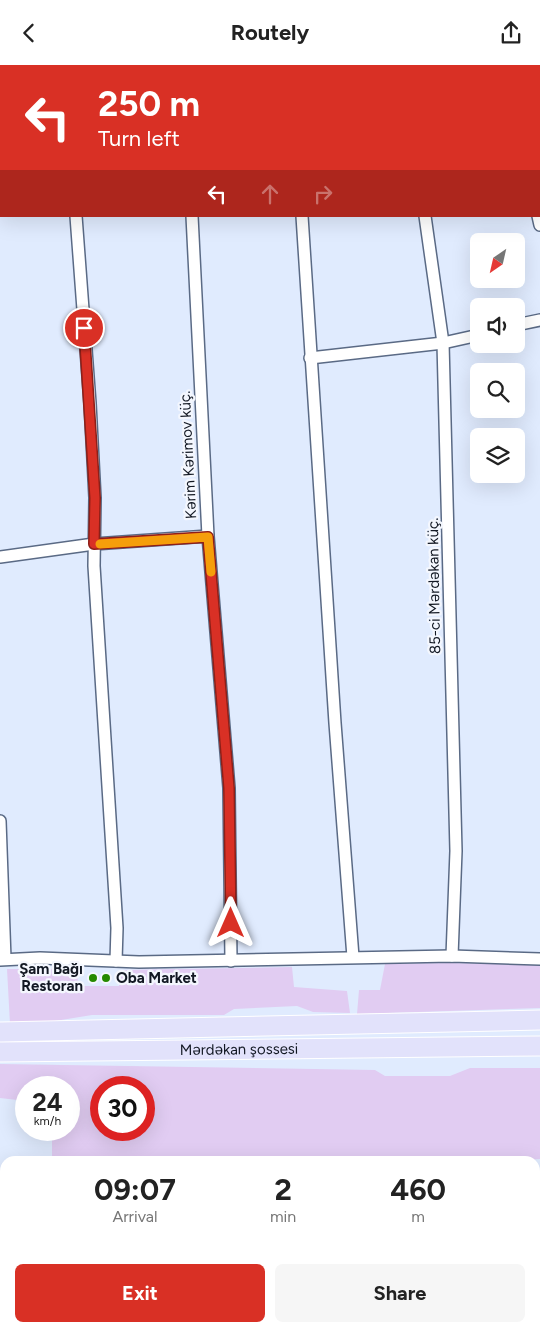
<!DOCTYPE html>
<html lang="en">
<head>
<meta charset="utf-8">
<style>
	:root { --surface:#fff; --page:#f6f6f6; --text:#222; --muted:#767676; --accent:#d93025 }
	body { margin:0; font-family:Figtree,sans-serif; background:var(--page); color:var(--text); height:100vh; display:flex; flex-direction:column; font-size:19px; white-space:nowrap }
	* { box-sizing:border-box; margin:0 }
	p { font-size:16px; color:var(--muted) }
	.icon { flex:none; width:28px; height:28px; fill:none; stroke:currentColor; stroke-width:2; stroke-linecap:round; stroke-linejoin:round }
	.map { position:relative; flex:1; overflow:hidden }
	.sheet { position:absolute; left:0px; top:1091px; width:540px; height:176px; display:flex; flex-direction:column; background:var(--surface); border-radius:15px 15px 0 0; box-shadow:0 5px 20px #0002 }
	.sheet>* { flex:none }
	.guide { position:absolute; left:0px; top:0px; width:540px; height:152px; box-shadow:0 5px 20px #0002; background:#d93025; color:#fff; overflow:hidden }
	.needle { width:32px; rotate:214deg }
	.fabs { position:absolute; left:470px; top:168px; display:grid; gap:10px }
	.fabs a { display:grid; place-items:center; width:55px; height:55px; border-radius:8px; background:var(--surface); box-shadow:0 5px 20px #0002; font-size:25px }
	.speed { position:absolute; left:15px; top:1011px; display:flex; gap:10px; font-size:25px; font-weight:700; text-align:center }
	.speed>* { display:grid; place-content:center; width:65px; height:65px; border-radius:50%; background:var(--surface); box-shadow:0 5px 20px #0002; line-height:1 }
	.speed small { font-size:12px; font-weight:400 }
	.speed .limit { border:8px solid #d22; background:#fff; color:#111 }
	.pin { position:absolute; display:grid; place-items:center; width:42px; height:42px; color:#fff; margin:-21px; border:2px solid #fff; border-radius:50%; box-shadow:0 1px 5px #0007 }
	.me { position:absolute; width:55px; margin:-28px; rotate:0deg; stroke-linejoin:round; filter:drop-shadow(0 0 4px #0008) }
	.turn { display:flex; align-items:center; gap:18px; height:105px; padding:0 15px; font-size:22px }
	.turn .icon { width:65px; height:65px; stroke-width:2.5 }
	.turn b { display:block; font-size:35px; line-height:42px }
	.lanes { display:flex; align-items:center; height:48px; padding:0 15px; background:#0003; justify-content:center; gap:25px; direction:ltr }
	.lanes .off { opacity:.35 }
	.eta { display:flex; justify-content:space-evenly; align-items:center; height:85px; text-align:center }
	.eta b { font-size:30px; font-weight:700; line-height:35px }
	.cta { display:flex; gap:10px; margin-top:auto; padding:10px 15px }
	.cta a { flex:1; height:58px; border-radius:8px; background:var(--accent); color:#fff; font-size:20px; font-weight:700; line-height:58px; text-align:center }
	.cta a+a { background:var(--page); color:var(--text) }
	header { display:flex; justify-content:space-between; align-items:center; height:65px; padding:0 15px; background:var(--surface); font-size:22px; font-weight:700 }
	.map>svg:first-child { display:block }
	.green { fill:#e1ccf2; fill-rule:evenodd }
	.lines { fill:none; stroke-linecap:round; stroke-linejoin:round }
	.minor-casing { stroke:#5a6a85; stroke-width:14 }
	.primary-casing { stroke:#fff; stroke-width:21 }
	.minor { stroke:#fff; stroke-width:11 }
	.primary { stroke:#e2e2fb; stroke-width:19 }
	.route-casing { stroke:#8d1f18; stroke-width:12 }
	.route { stroke:#d93025; stroke-width:9 }
	.slow { stroke:#f59e0b; stroke-width:9 }
	.poi-dot { fill:#258a00; stroke:#f4f7fe; stroke-width:2 }
	.labels { text-anchor:middle; stroke-width:4.5; stroke-linejoin:round; paint-order:stroke }
	.street-label { font-size:15px; fill:#121823; stroke:#f4f7fe }
	.poi-label { font-size:15px; font-weight:bold; fill:#121823; stroke:#f4f7fe; text-anchor:end }
</style>
</head>
<body>
<header><svg class="icon" aria-label="back" viewBox="0 0 24 24"><path d="M15 5l-7 7 7 7"/></svg>Routely<svg class="icon" aria-label="share" viewBox="0 0 24 24"><path d="M12 15V3M7 8l5-5 5 5M5 13v7h14v-7"/></svg></header>
<div class="map">
<svg width="540" height="1267" viewBox="0 0 540 1267">
	<rect width="100%" height="100%" fill="#e0ebfe"/>
	<g class="green">
		<polygon points="450,898 540,900 540,943 357,949 359,925 380,925 385,899"/>
		<polygon points="292,902 294,922 347,926 350,948 313,947 297,941 234,944 224,950 92,950 55,956 10,959 7,904 77,904 78,921 119,921 120,905"/>
		<path d="M0,999L375,1005L385,1011H450L470,1003H540V1094L522,1095V1096H52V1065H69V1022H26V1036L0,1033ZM101,1022H144V1065H101Z"/>
	</g>
	<g class="lines">
		<defs>
			<g id="minor">
				<polyline points="60,0 60,1"/>
				<polyline points="181,0 181,1"/>
				<polyline points="296,0 296,1"/>
				<polyline points="402,0 403,1"/>
				<polyline points="509,0 510,1"/>
				<polyline points="76,151 90,338 95,433 94,501 117,863 116,896"/>
				<polyline points="192,151 208,471 229,723 231,896"/>
				<polyline points="302,151 335,658 353,892"/>
				<polyline points="425,151 443,278 456,786 452,891"/>
				<polyline points="538,151 540,160"/>
				<polyline points="516,260 540,255"/>
				<polyline points="310,293 443,278 479,270"/>
				<polyline points="0,492 94,479 208,471"/>
				<polyline points="0,756 5,894"/>
				<polyline points="0,895 40,893 139,897 452,891 540,894"/>
				<polyline points="0,1118 5,1118"/>
				<polyline points="535,1168 540,1170"/>
				<polyline points="68,1267 70,1262"/>
				<polyline points="190,1267 191,1262"/>
				<polyline points="389,1267 390,1262"/>
				<polyline points="511,1267 512,1262"/>
			</g>
			<g id="primary">
				<polyline points="0,967 540,955"/>
				<path id="s1" d="M0,987L540,981"/>
			</g>
		</defs>
		<use href="#minor" class="minor-casing"/>
		<use href="#primary" class="primary-casing"/>
		<use href="#minor" class="minor"/>
		<use href="#primary" class="primary"/>
	</g>
	<g class="lines">
		<defs>
			<polyline id="route" points="84,263 95,433 94,479 208,472 229,723 231,858"/>
		</defs>
		<use href="#route" class="route-casing"/>
		<use href="#route" class="route"/>
		<polyline class="slow" points="100,479 208,472 211,507"/>
	</g>
	<g class="poi-dot">
		<circle cx="93" cy="913" r="5"/>
		<circle cx="106" cy="913" r="5"/>
	</g>
	<g class="labels">
		<g class="street-label">
			<text transform="translate(188 390) rotate(-93)" y="5">Kərim Kərimov küç.</text>
			<text transform="translate(434 521) rotate(-91)" y="5">85-ci Mərdəkan küç.</text>
			<text dy="5" stroke="none"><textPath href="#s1" startOffset="239">Mərdəkan şossesi</textPath></text>
		</g>
		<g class="poi-label">
			<text x="83" y="909">Şam Bağı<tspan x="83" dy="17">Restoran</tspan></text>
			<text x="116" y="918" text-anchor="start">Oba Market</text>
		</g>
	</g>
</svg>
<div class="fabs">
<a><svg class="needle" viewBox="-14 -14 28 28"><path d="M0-13l5 13h-10z" fill="#e53935"/><path d="M0 13l5-13h-10z" fill="#767676"/></svg></a>
<a><svg class="icon" aria-label="sound" viewBox="0 0 24 24"><path d="M4 9h4l5-4v14l-5-4H4zM17 9q2 3 0 6"/></svg></a>
<a><svg class="icon" aria-label="search" viewBox="0 0 24 24"><circle cx="10" cy="10" r="6"/><path d="M15 15l6 6"/></svg></a>
<a><svg class="icon" aria-label="layers" viewBox="0 0 24 24"><path d="M12 4l9 5-9 5-9-5zM3 14l9 5 9-5"/></svg></a>
</div>
<div class="speed"><div>24<small>km/h</small></div><div class="limit">30</div></div>
<div class="pin" style="left:84px;top:263px;background:#d93025"><svg class="icon" aria-label="arrive" viewBox="0 0 24 24"><path d="M6 21V4h12l-3 4 3 4H6"/></svg></div>
<svg class="me" style="left:231px;top:858px" viewBox="-20 -20 40 40"><path d="M0-17L14 15 0 8-14 15z" fill="#d93025" stroke="#fff" stroke-width="4"/></svg>
<div class="guide">
<div class="turn"><svg class="icon" aria-label="left" viewBox="0 0 24 24"><path d="M17 20v-9H6M10 6l-5 5 5 5"/></svg><div><b>250 m</b>Turn left</div></div>
<div class="lanes"><svg class="icon" aria-label="left" viewBox="0 0 24 24"><path d="M17 20v-9H6M10 6l-5 5 5 5"/></svg><svg class="icon off" aria-label="ahead" viewBox="0 0 24 24"><path d="M12 20V5M6 11l6-6 6 6"/></svg><svg class="icon off" aria-label="right" viewBox="0 0 24 24"><path d="M7 20v-9h11M14 6l5 5-5 5"/></svg></div>
</div>
<section class="sheet">
<div class="eta">
<div><b>09:07</b><p>Arrival</p></div>
<div><b>2</b><p>min</p></div>
<div><b>460</b><p>m</p></div>
</div>
<div class="cta"><a>Exit</a><a>Share</a></div>
</section>
</div>
</body>
</html>
